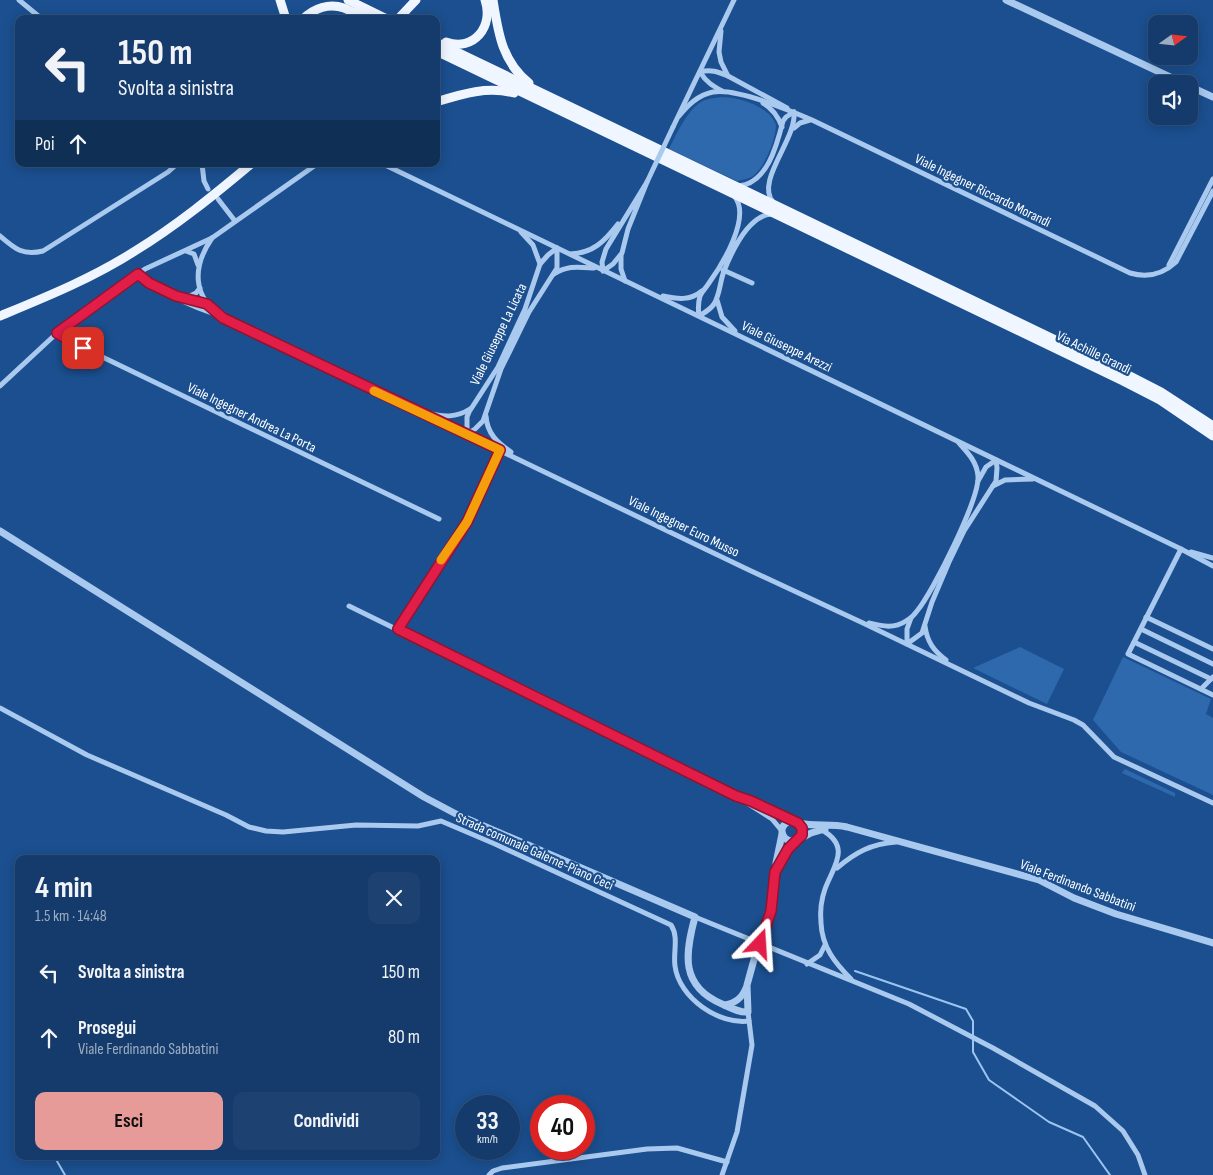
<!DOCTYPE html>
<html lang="it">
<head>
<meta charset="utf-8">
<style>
	:root { --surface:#143b6b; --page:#1d4271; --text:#f1f3f6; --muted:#9dadc1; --line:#33557e; --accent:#e69b98 }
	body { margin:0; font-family:"Sofia Sans Condensed",sans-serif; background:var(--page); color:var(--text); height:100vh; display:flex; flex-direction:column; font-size:19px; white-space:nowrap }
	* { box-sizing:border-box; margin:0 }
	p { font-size:16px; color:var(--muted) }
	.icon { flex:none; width:28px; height:28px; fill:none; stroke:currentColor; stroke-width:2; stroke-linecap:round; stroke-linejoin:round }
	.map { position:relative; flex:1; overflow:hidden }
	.side { position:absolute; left:15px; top:855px; width:425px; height:305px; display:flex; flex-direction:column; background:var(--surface); border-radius:10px; box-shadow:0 2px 12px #0003,0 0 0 1px var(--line) }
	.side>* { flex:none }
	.top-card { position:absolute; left:15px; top:15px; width:425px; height:152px; border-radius:10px; box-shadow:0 2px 12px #0003,0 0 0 1px var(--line); background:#143b6b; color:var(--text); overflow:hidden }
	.needle { width:32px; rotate:75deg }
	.tools { position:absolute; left:1148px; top:15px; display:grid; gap:10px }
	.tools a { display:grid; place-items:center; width:50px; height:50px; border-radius:10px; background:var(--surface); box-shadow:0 2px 12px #0003,0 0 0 1px var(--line); font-size:25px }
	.speed { position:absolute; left:455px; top:1095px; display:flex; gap:10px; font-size:25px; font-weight:700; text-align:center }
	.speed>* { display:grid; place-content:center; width:65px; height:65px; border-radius:50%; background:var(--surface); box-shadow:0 2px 12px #0003,0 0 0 1px var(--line); line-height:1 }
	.speed small { font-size:12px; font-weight:400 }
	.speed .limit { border:8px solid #d22; background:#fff; color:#111 }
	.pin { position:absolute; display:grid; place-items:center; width:42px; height:42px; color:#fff; margin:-21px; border-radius:10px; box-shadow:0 2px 8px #0006 }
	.me { position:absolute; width:55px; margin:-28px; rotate:20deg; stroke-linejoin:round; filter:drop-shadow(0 0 4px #0008) }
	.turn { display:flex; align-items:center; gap:18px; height:105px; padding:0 20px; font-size:22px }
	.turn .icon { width:65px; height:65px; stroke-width:2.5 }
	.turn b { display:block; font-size:35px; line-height:42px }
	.then { display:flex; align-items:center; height:48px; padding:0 20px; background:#0003; gap:10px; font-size:19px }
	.round { display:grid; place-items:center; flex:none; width:52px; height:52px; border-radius:10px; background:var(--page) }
	.summary { display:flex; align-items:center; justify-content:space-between; height:85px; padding:0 20px }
	h1 { font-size:30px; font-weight:700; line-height:38px }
	.cta { display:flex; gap:10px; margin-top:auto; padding:10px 20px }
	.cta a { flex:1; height:58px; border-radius:10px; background:var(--accent); color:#111; font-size:20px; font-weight:700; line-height:58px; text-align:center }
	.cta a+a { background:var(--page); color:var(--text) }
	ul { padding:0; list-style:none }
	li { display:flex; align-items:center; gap:15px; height:65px; padding:0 20px }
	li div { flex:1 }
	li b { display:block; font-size:19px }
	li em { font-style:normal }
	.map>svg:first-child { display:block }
	.green { fill:#2e69ad }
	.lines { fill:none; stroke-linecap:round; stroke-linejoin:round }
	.stream { stroke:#9cc4f0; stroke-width:2 }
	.minor { stroke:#a9c9ee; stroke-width:5 }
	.tertiary { stroke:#a9c9ee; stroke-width:7 }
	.primary { stroke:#f0f6ff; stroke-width:9 }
	.minor-bridge { stroke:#a9c9ee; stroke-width:5 }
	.tertiary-bridge { stroke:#a9c9ee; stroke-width:7 }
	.route-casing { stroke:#92132f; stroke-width:12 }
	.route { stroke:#e11d48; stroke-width:9 }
	.slow { stroke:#f59e0b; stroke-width:9 }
	.labels { text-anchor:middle; stroke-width:4.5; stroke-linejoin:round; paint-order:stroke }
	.street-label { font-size:14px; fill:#fff; stroke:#1b4f8f }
</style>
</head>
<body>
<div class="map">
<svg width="1213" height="1175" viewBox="0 0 1213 1175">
	<rect width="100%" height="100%" fill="#1b4f8f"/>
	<g class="green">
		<path d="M722,97C740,97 770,107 776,125C776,139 765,167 753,176C748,179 742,180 737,181L669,149C676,135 688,108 703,101C709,98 716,98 722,97Z"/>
		<polygon points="1020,647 1064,669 1047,704 973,668"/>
		<polygon points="1123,657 1211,699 1206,714 1213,718 1213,795 1121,752 1093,720"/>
		<polygon points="1125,769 1175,793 1175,797 1122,773"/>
	</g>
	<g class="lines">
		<g class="stream">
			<polyline points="855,971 966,1009 973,1021 973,1052 989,1080 1049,1122 1083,1137 1110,1175"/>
			<polyline points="54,1156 65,1175"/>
		</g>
		<g class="minor">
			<polyline points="19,0 42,19"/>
			<polyline points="721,31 719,52 721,62 728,76 787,108"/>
			<path d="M722,91C713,86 706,82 700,72C711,69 718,72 728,76"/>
			<path d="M763,103C773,109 778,116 782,127"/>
			<path d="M679,116C688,105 698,95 713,92C737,88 789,110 812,120L1130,273C1147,278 1162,275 1176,262L1213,191"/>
			<polyline points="673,127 734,0"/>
			<polyline points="794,128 800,123 810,120"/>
			<polyline points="202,164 204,181 208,189"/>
			<polyline points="383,164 1181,549 1213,566"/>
			<polygon points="647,182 628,229 622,253 613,264 603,271 602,262 606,249"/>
			<path d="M737,186C767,185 777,145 783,121L786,117L794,112"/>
			<path d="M735,197C751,218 722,265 709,283C706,288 702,291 700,296C698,303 698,309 699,316C704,313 710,310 714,304C720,295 720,281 724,271C732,251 748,215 772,214"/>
			<polyline points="218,199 235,221"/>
			<path d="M773,202C755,181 797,139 794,112"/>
			<polyline points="521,232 533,245 540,264"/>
			<path d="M0,236C15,249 23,256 43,251L168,172L177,164"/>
			<path d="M212,238C192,267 192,297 223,318L749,570L863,623L1029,703L1074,720L1083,725L1114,757L1213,803"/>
			<polygon points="557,248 557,268 529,312 501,369 483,421 475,429 467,434 467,417 469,412 498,367 525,309 540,264 548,255"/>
			<polyline points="186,251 194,254 198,265"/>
			<path d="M570,254C593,253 604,242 618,224"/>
			<polyline points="621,255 621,269 625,281"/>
			<polyline points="1169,265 1213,179"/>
			<polyline points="723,270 752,283"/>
			<path d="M138,274C156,289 193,308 216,314"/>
			<path d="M554,274C568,265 578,267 594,268"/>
			<path d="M663,296C677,299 690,301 702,291"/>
			<polyline points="184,298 207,304"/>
			<polyline points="186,298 196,293 200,288"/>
			<polyline points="717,300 722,317 735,331"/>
			<polyline points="57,333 65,339 439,519"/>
			<polyline points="0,386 57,333 145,269 212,238 317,164"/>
			<path d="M428,413C443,417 456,418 470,409"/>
			<path d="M486,416C487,434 498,443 511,452"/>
			<polyline points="993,486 1005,480 1033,479"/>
			<polyline points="1181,549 1128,654 1213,695"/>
			<polyline points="1191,552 1213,558"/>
			<polyline points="349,606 736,796 772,819 782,831"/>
			<polyline points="1146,617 1213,649"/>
			<polyline points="911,618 907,629 907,644 922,633 932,602 949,562 964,531 996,481 997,468 996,460 986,467 978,481"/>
			<path d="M869,623C882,626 894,629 906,621C910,619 914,615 917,611C933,592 980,498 978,476C977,462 968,453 959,443"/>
			<path d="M925,626C927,642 934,651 946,660"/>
			<polyline points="398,629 467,521 500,450"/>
			<polyline points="1141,629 1213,664"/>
			<polyline points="1134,642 1211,679"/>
			<polyline points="1201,689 1213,677"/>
			<path d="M0,708L87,755L226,815L249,827L266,831L283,832L356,825L418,826L441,821L495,844L671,925C679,937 673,952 675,966C679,998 719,1025 749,1021"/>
			<polyline points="746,799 793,821"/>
			<path d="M822,830C852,847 833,867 825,889C821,900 820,912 821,923C822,947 835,963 851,979"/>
			<path d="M837,868C856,852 871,844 896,842"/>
			<polyline points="695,917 909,1004 993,1048 1095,1106 1123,1131 1138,1155 1145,1175"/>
			<polyline points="807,964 820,955 825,945"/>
			<polyline points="489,1175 493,1171 502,1168 647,1149 677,1148 727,1162"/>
			<polyline points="722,1175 737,1132 752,1045 748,1012"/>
		</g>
		<g class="tertiary">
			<polyline points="1006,0 1185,84"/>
			<polyline points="1189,86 1213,97"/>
			<path d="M0,531L424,797L456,814L695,917C685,954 680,986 722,1004C731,1008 739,1013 748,1012L747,985L755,956"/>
			<circle cx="792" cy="831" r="10"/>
			<path d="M798,823C816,827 830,823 847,827L1039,880L1074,898L1116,914L1213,943"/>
			<polyline points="798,840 811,833 825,829"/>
			<polyline points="778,867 787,849 795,841"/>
			<polyline points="765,931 773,905 776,863 782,834"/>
			<path d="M725,1005C736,1003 742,998 746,988"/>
		</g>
		<g class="primary">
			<polyline points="280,0 286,19"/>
			<polyline points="348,0 387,19"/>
			<path d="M493,0C498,32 502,62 529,83"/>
			<polyline points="356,12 370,19"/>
			<path d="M303,19C314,8 329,3 344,8C349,10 354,13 359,14"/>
			<polyline points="398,19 416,0"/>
			<polyline points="436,42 1126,374 1161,392 1213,426"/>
			<path d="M446,42C474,52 494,26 485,0"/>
			<polyline points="436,51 1123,381 1160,400 1213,436"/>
			<path d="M436,102C462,94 487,86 514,93"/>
			<path d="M0,316C46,297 93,278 135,251C176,226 214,195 251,164"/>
		</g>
		<polyline class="minor-bridge" points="647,182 673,127"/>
		<polyline class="tertiary-bridge" points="755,956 765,931"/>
	</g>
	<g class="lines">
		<defs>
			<polyline id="route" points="83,348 57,333 138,274 149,283 176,296 207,304 223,318 500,450 467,522 398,629 736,796 751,801 798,823 802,828 802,835 788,849 775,872 771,911 760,944"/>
		</defs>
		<use href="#route" class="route-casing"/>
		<use href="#route" class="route"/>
		<polyline class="slow" points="374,391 500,450 467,522 441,560"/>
	</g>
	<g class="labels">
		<g class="street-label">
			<text transform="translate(983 190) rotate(26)" y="5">Viale Ingegner Riccardo Morandi</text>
			<text transform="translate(498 334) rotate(-64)" y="5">Viale Giuseppe La Licata</text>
			<text transform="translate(787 346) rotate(26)" y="5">Viale Giuseppe Arezzi</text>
			<text transform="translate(1094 352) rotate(26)" y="5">Via Achille Grandi</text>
			<text transform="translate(252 417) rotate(26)" y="5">Viale Ingegner Andrea La Porta</text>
			<text transform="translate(684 526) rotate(26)" y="5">Viale Ingegner Euro Musso</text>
			<text transform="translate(535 851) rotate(24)" y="5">Strada comunale Galerne-Piano Ceci</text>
			<text transform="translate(1078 885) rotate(21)" y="5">Viale Ferdinando Sabbatini</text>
		</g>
	</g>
</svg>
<div class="tools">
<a><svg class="needle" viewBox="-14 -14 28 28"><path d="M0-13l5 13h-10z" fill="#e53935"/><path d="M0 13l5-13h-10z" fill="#9dadc1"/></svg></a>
<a><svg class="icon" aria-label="sound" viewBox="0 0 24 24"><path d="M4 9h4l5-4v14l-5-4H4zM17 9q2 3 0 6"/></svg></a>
</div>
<div class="speed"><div>33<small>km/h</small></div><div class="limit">40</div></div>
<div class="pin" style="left:83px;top:348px;background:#d93025"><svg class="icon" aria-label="arrive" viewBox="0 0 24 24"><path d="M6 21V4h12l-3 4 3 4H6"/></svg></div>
<svg class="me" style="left:760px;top:944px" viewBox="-20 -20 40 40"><path d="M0-17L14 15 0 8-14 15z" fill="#e11d48" stroke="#fff" stroke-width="4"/></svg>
<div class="top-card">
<div class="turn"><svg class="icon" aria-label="left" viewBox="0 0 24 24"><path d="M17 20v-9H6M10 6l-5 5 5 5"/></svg><div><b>150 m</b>Svolta a sinistra</div></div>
<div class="then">Poi<svg class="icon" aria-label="ahead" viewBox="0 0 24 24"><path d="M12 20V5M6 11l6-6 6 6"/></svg></div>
</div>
<section class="side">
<div class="summary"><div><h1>4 min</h1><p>1.5 km · 14:48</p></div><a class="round"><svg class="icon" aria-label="close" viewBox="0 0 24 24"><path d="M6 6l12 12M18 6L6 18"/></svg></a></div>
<ul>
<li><svg class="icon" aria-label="left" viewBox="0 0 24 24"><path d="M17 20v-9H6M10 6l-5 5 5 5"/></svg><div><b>Svolta a sinistra</b></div><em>150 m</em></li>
<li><svg class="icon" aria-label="ahead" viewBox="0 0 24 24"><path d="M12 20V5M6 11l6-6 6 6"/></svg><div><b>Prosegui</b><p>Viale Ferdinando Sabbatini</p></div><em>80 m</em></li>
</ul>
<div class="cta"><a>Esci</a><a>Condividi</a></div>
</section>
</div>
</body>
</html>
